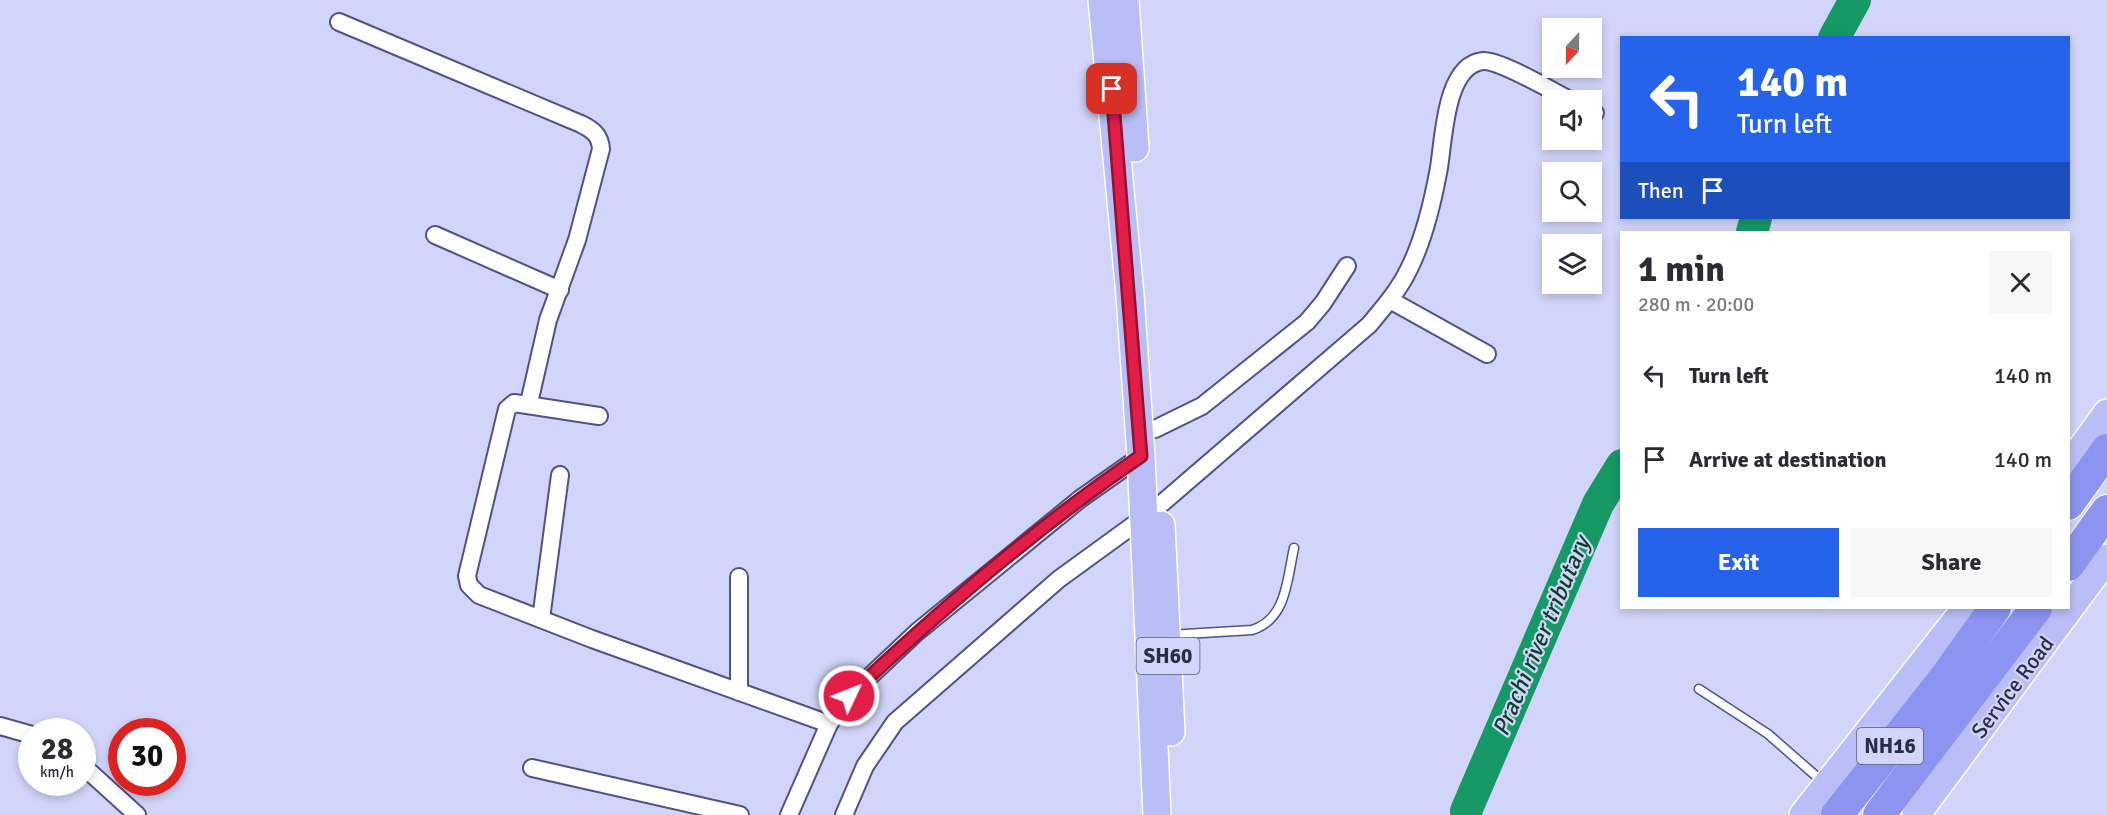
<!DOCTYPE html>
<html lang="en">
<head>
<meta charset="utf-8">
<style>
	:root { --surface:#fff; --page:#f7f7f7; --text:#2b2b33; --muted:#7c7c81; --accent:#2563eb }
	body { margin:0; font-family:Signika,sans-serif; background:var(--page); color:var(--text); height:100vh; display:flex; flex-direction:column; font-size:22px; white-space:nowrap }
	* { box-sizing:border-box; margin:0 }
	p { font-size:20px; color:var(--muted) }
	.icon { flex:none; width:33px; height:33px; fill:none; stroke:currentColor; stroke-width:2; stroke-linecap:round; stroke-linejoin:round }
	.map { position:relative; flex:1; overflow:hidden }
	.details { position:absolute; left:1620px; top:231px; width:450px; height:378px; display:flex; flex-direction:column; background:var(--surface); border-radius:0px; box-shadow:0 3px 9px #0003 }
	.details>* { flex:none }
	.guide { position:absolute; left:1620px; top:36px; width:450px; height:183px; border-radius:0px; box-shadow:0 3px 9px #0003; background:#2563eb; color:#fff; overflow:hidden }
	.needle { width:39px; rotate:202deg }
	.buttons { position:absolute; left:1542px; top:18px; display:grid; gap:12px }
	.buttons a { display:grid; place-items:center; width:60px; height:60px; border-radius:0px; background:var(--surface); box-shadow:0 3px 9px #0003; font-size:30px }
	.speed { position:absolute; left:18px; top:718px; display:flex; gap:12px; font-size:30px; font-weight:700; text-align:center }
	.speed>* { display:grid; place-content:center; width:78px; height:78px; border-radius:50%; background:var(--surface); box-shadow:0 3px 9px #0003; line-height:1 }
	.speed small { font-size:15px; font-weight:400 }
	.speed .limit { border:9px solid #d22; background:#fff; color:#111 }
	.pin { position:absolute; display:grid; place-items:center; width:51px; height:51px; color:#fff; margin:-26px; border-radius:12px; box-shadow:0 3px 9px #0006 }
	.me { position:absolute; width:66px; margin:-33px; rotate:47deg; stroke-linejoin:round; filter:drop-shadow(0 0 4px #0008) }
	.turn { display:flex; align-items:center; gap:21px; height:126px; padding:0 18px; font-size:27px }
	.turn .icon { width:78px; height:78px; stroke-width:2.5 }
	.turn b { display:block; font-size:42px; line-height:51px }
	.then { display:flex; align-items:center; height:57px; padding:0 18px; background:#0003; gap:12px; font-size:22px }
	.round { display:grid; place-items:center; flex:none; width:63px; height:63px; border-radius:0px; background:var(--page) }
	.summary { display:flex; align-items:center; justify-content:space-between; height:102px; padding:0 18px }
	h1 { font-size:36px; font-weight:700; line-height:45px }
	.button { display:flex; gap:12px; margin-top:auto; padding:12px 18px }
	.button a { flex:1; height:69px; border-radius:0px; background:var(--accent); color:#fff; font-size:24px; font-weight:700; line-height:69px; text-align:center }
	.button a+a { background:var(--page); color:var(--text) }
	ul { padding:0; list-style:none }
	li { display:flex; align-items:center; gap:18px; height:84px; padding:0 18px }
	li div { flex:1 }
	li b { display:block; font-size:22px }
	li em { font-style:normal }
	.map>svg:first-child { display:block }
	.lines { fill:none; stroke-linecap:round; stroke-linejoin:round }
	.river { stroke:#169964; stroke-width:32 }
	.lane-casing { stroke:#4f5386; stroke-width:11 }
	.street-casing { stroke:#4f5386; stroke-width:20 }
	.primary-casing { stroke:#fff; stroke-width:30 }
	.highway-casing { stroke:#fff; stroke-width:34 }
	.lane { stroke:#fff; stroke-width:8 }
	.street { stroke:#fff; stroke-width:16 }
	.primary { stroke:#babef6; stroke-width:27 }
	.highway { stroke:#8c93f0; stroke-width:32 }
	.route-casing { stroke:#92132f; stroke-width:15 }
	.route { stroke:#e11d48; stroke-width:10 }
	.labels { text-anchor:middle; stroke-width:4.5; stroke-linejoin:round; paint-order:stroke }
	.shield { fill:#d0d5f9; stroke:#5c5f7a; stroke-width:1.5 }
	.shield-label { font-size:21px; font-weight:bold; fill:#2a2d44 }
	.street-label { font-size:22px; fill:#2a2d44; stroke:#d0d5f9 }
	.water-label { font-size:24px; font-style:italic; fill:#0d3e28; stroke:#d0d5f9 }
</style>
</head>
<body>
<div class="map">
<svg width="2107" height="815" viewBox="0 0 2107 815">
	<rect width="100%" height="100%" fill="#d0d5f9"/>
	<g class="lines">
		<g class="river">
			<polyline points="1834,38 1855,0"/>
			<polyline points="1752,232 1756,218"/>
			<polyline points="1466,811 1598,504 1622,465"/>
		</g>
		<defs>
			<g id="lane">
				<path d="M1169,635L1252,630C1287,619 1287,579 1294,548"/>
				<polyline points="1699,689 1768,734 1824,783"/>
			</g>
			<g id="street">
				<path d="M339,22L581,124C593,130 600,135 601,149L577,240L548,320L529,403"/>
				<polyline points="1592,112 1595,113"/>
				<polyline points="435,235 560,290"/>
				<polyline points="1390,300 1487,354"/>
				<polyline points="599,416 514,403 507,409 467,576 469,585 479,595 592,639 829,724"/>
				<polyline points="1155,429 1202,406 1307,322 1323,303 1347,266"/>
				<path d="M1160,505L1369,325C1384,307 1399,290 1409,269C1423,241 1432,205 1438,173C1444,146 1443,65 1483,61C1500,60 1552,91 1570,100"/>
				<polyline points="739,577 739,692"/>
				<polyline points="541,619 560,475"/>
				<polyline points="0,726 32,735"/>
				<polyline points="82,765 137,815"/>
				<polyline points="532,768 740,815"/>
				<polyline points="789,815 829,724 849,696 917,632 1080,499 1141,456"/>
				<polyline points="844,815 865,766 895,722 1059,579 1143,518"/>
			</g>
			<g id="primary">
				<polyline points="1102,0 1130,295 1141,456 1157,815"/>
				<polyline points="1125,0 1135,148"/>
				<polyline points="2068,467 2107,413"/>
				<polyline points="1161,525 1171,732"/>
				<polyline points="1803,815 1966,608"/>
				<polyline points="1916,815 2107,558"/>
			</g>
			<g id="highway">
				<polyline points="2068,504 2107,450"/>
				<polyline points="2068,565 2107,511"/>
				<polyline points="1837,815 1945,678 1995,608"/>
				<polyline points="1879,815 2036,608"/>
			</g>
		</defs>
		<use href="#lane" class="lane-casing"/>
		<use href="#street" class="street-casing"/>
		<use href="#primary" class="primary-casing"/>
		<use href="#highway" class="highway-casing"/>
		<use href="#lane" class="lane"/>
		<use href="#street" class="street"/>
		<use href="#primary" class="primary"/>
		<use href="#highway" class="highway"/>
	</g>
	<g class="lines">
		<defs>
			<path id="route" d="M849,696C940,610 1037,527 1141,456L1112,89"/>
		</defs>
		<use href="#route" class="route-casing"/>
		<use href="#route" class="route"/>
	</g>
	<g class="labels">
		<g class="shield">
			<rect x="1136.5" y="638" width="63" height="36" rx="4.5"/>
			<rect x="1857" y="728" width="66" height="36" rx="4.5"/>
		</g>
		<g class="shield-label">
			<text x="1168" y="663">SH60</text>
			<text x="1890" y="753">NH16</text>
		</g>
		<g class="street-label">
			<text transform="translate(2012 687) rotate(-53)" y="8">Service Road</text>
		</g>
		<g class="water-label">
			<text transform="translate(1541 636) rotate(-67)" y="8">Prachi river tributary</text>
		</g>
	</g>
</svg>
<div class="buttons">
<a><svg class="needle" viewBox="-14 -14 28 28"><path d="M0-13l5 13h-10z" fill="#e53935"/><path d="M0 13l5-13h-10z" fill="#7c7c81"/></svg></a>
<a><svg class="icon" aria-label="sound" viewBox="0 0 24 24"><path d="M4 9h4l5-4v14l-5-4H4zM17 9q2 3 0 6"/></svg></a>
<a><svg class="icon" aria-label="search" viewBox="0 0 24 24"><circle cx="10" cy="10" r="6"/><path d="M15 15l6 6"/></svg></a>
<a><svg class="icon" aria-label="layers" viewBox="0 0 24 24"><path d="M12 4l9 5-9 5-9-5zM3 14l9 5 9-5"/></svg></a>
</div>
<div class="speed"><div>28<small>km/h</small></div><div class="limit">30</div></div>
<div class="pin" style="left:1112px;top:89px;background:#d93025"><svg class="icon" aria-label="arrive" viewBox="0 0 24 24"><path d="M6 21V4h12l-3 4 3 4H6"/></svg></div>
<svg class="me" style="left:849px;top:696px" viewBox="-20 -20 40 40"><circle r="17" fill="#e11d48" stroke="#fff" stroke-width="3"/><path d="M0-11L8 9 0 5-8 9z" fill="#fff"/></svg>
<div class="guide">
<div class="turn"><svg class="icon" aria-label="left" viewBox="0 0 24 24"><path d="M17 20v-9H6M10 6l-5 5 5 5"/></svg><div><b>140 m</b>Turn left</div></div>
<div class="then">Then<svg class="icon" aria-label="arrive" viewBox="0 0 24 24"><path d="M6 21V4h12l-3 4 3 4H6"/></svg></div>
</div>
<section class="details">
<div class="summary"><div><h1>1 min</h1><p>280 m · 20:00</p></div><a class="round"><svg class="icon" aria-label="close" viewBox="0 0 24 24"><path d="M6 6l12 12M18 6L6 18"/></svg></a></div>
<ul>
<li><svg class="icon" aria-label="left" viewBox="0 0 24 24"><path d="M17 20v-9H6M10 6l-5 5 5 5"/></svg><div><b>Turn left</b></div><em>140 m</em></li>
<li><svg class="icon" aria-label="arrive" viewBox="0 0 24 24"><path d="M6 21V4h12l-3 4 3 4H6"/></svg><div><b>Arrive at destination</b></div><em>140 m</em></li>
</ul>
<div class="button"><a>Exit</a><a>Share</a></div>
</section>
</div>
</body>
</html>
